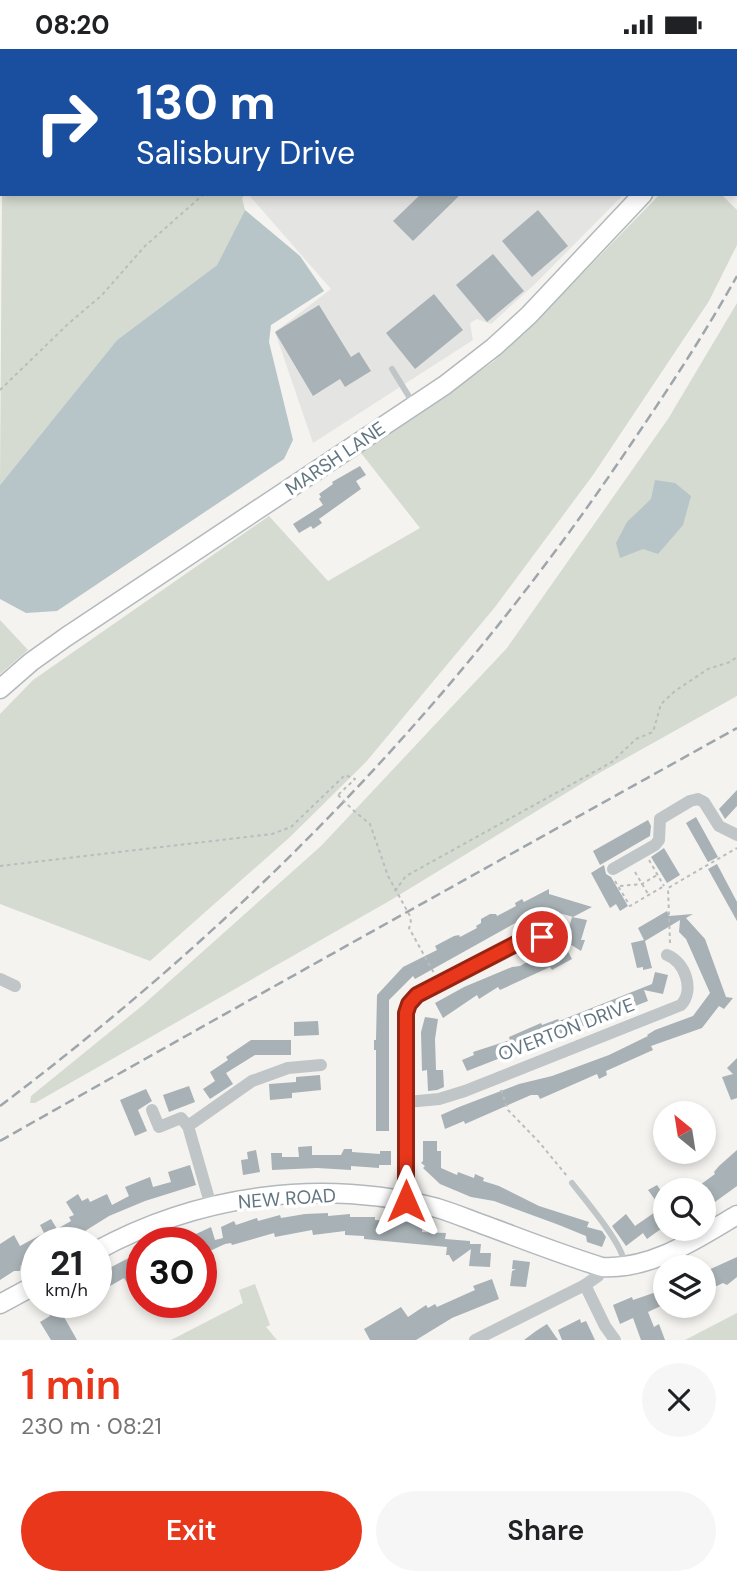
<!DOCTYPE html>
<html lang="en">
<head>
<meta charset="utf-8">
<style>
	:root { --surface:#fff; --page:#f6f6f6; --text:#202124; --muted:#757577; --accent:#e8371b }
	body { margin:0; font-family:"DM Sans",sans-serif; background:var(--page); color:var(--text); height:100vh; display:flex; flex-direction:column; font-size:26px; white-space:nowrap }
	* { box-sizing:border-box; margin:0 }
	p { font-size:23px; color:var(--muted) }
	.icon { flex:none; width:38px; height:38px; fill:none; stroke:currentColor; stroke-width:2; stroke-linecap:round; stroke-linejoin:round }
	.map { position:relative; height:1291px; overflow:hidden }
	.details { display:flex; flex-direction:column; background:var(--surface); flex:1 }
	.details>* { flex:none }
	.banner { position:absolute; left:0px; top:0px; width:738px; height:147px; box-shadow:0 4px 10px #0003; background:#1a4fa0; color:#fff; overflow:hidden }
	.needle { width:46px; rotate:330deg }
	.controls { position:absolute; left:653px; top:1052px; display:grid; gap:14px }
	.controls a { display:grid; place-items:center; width:63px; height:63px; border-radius:50%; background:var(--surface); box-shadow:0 4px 10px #0003; font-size:35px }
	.speed { position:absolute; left:21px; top:1178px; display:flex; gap:14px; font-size:35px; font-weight:700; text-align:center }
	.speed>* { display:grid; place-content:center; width:91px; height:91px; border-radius:50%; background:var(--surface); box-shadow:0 4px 10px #0003; line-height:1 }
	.speed small { font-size:18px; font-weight:400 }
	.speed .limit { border:10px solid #d22; background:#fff; color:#111 }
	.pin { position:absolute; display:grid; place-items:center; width:60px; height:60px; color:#fff; margin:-30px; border:4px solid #fff; border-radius:50%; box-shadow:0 2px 7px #0007 }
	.me { position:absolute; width:77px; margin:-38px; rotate:0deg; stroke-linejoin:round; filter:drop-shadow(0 0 5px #0008) }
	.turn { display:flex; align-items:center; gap:24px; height:147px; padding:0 21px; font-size:32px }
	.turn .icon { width:91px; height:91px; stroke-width:2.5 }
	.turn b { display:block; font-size:49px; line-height:60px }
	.round { display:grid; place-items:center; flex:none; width:74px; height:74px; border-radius:37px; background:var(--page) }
	.overview { display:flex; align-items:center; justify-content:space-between; height:119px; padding:0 21px }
	h1 { font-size:42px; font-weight:600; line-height:52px; color:var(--accent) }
	.cta { display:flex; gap:14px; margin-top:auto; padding:14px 21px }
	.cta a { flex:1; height:80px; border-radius:42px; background:var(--accent); color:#fff; font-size:28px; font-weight:600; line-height:80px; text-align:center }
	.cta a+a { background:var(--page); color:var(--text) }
	.status { display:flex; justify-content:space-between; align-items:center; height:49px; padding:0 35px; background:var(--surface); direction:ltr }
	.status svg { height:19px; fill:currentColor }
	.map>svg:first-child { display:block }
	.built { fill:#e4e5e3 }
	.green { fill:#d5dbd0 }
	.water { fill:#b7c5c8 }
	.building { fill:#a8b1b5 }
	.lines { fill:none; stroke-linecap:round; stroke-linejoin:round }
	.secondary-casing { stroke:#b2b8bc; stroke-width:21 }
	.highway-casing { stroke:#b3b7b9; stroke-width:26 }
	.path { stroke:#babdbe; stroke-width:2; stroke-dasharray:3.5 3.5; stroke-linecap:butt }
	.lane { stroke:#c0c5c7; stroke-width:6 }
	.street { stroke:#c0c5c7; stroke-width:12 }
	.secondary { stroke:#fff; stroke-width:18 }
	.highway { stroke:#fff; stroke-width:23 }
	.rail { stroke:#9fa6ab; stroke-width:2.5; stroke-dasharray:10 5; stroke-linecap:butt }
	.path-bridge { stroke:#babdbe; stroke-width:2; stroke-dasharray:3.5 3.5; stroke-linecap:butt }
	.route-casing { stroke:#972412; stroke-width:18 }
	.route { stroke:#e8371b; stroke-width:12 }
	.labels { text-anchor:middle; stroke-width:7; stroke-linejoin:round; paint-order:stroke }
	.street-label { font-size:19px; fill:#627681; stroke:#fff }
</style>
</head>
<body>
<div class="status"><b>08:20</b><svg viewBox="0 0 49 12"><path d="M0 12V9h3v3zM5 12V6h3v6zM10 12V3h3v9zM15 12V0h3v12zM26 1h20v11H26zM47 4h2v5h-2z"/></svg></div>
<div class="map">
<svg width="737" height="1291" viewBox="0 0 737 1291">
	<rect width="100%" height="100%" fill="#f4f3ef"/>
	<polygon class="built" points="248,145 624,145 535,235 491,275 477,270 470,274 473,291 313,394 275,283 331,240"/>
	<g class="green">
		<polygon points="2,144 246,145 242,149 245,161 217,216 117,291 0,436"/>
		<polygon points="660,145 721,145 737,161 737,196 709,252 593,426 495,558 366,713 290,788 150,912 0,855 0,665 33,631 269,467 328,532 420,479 361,404 493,313 544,264"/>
		<polygon points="737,254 737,647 594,727 391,851 35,1054 30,1054 31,1047 143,956 321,797 507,599 668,370"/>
		<polygon points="0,571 28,601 0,625"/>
		<polygon points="255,1235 270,1276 266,1278 277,1291 171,1291 243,1254 239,1241"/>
		<polygon points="737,1264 737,1291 685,1291"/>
	</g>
	<g class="water">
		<polygon points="245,161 300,207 324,242 271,276 269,293 293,391 284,410 57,562 26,564 0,550 0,436 117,291 217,216"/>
		<polygon points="655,431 675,434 691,447 683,476 658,505 643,500 620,509 616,494 627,473 651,450"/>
	</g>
	<g class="building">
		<polygon points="421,145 461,145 413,192 393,172"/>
		<polygon points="538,161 568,197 532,228 502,192"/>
		<polygon points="493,205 524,242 487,273 456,236"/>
		<polygon points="434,245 463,281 415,320 386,284"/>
		<polygon points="319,256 351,308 359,303 371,322 345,338 340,330 313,347 275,283"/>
		<polygon points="360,417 366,426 356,432 361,440 319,470 322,474 313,480 311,477 299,484 293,475 323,456 319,450 321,448 319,445 333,435 332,433"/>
		<polygon points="737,741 737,757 725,770 719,760"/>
		<polygon points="696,768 718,808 708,813 686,774"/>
		<polygon points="648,771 651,777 650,787 600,816 593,802"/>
		<polygon points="664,799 680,826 667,834 651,808"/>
		<polygon points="717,815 737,853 737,872 708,820"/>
		<polygon points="604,816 606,825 611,828 628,857 620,862 616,855 610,859 591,824"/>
		<polygon points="549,840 549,845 592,858 573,868 542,859 415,930 413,927 389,951 389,1082 376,1082 376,1001 374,1001 374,991 376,991 377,946 403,918 437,901 435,897 454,887 459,886 460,888 477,879 476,877 481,874 481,870 490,865 496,865 497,867 516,857 515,854 522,850 524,853"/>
		<polygon points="667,862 669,867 693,865 686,869 705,890 726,948 733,949 724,960 719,957 702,979 651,997 653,1001 606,1022 607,1026 599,1030 597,1025 540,1050 538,1046 531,1046 465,1075 464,1072 445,1080 441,1066 459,1058 519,1035 552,1027 609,1006 648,987 647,986 655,981 693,967 710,944 686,890 679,883 680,871 645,892 652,919 643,921 643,918 637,919 631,894 644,891 638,879"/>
		<polygon points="572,868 587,871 581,891 585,891 581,902 565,892"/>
		<polygon points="565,897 572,910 552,921 550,918 500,941 498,938 479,950 477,946 443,969 435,954 464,938 512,918 520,917 536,908 545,908"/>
		<polygon points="655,923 668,926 663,945 644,941 648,952 467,1022 462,1011 474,1006 473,1003 510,991 509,988 541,974 542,976 558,970 559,972 652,935"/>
		<polygon points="425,968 438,970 435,990 436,1021 443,1021 444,1038 437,1041 428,1042 427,1021 422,1022 421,983"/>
		<polygon points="318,972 319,986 294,987 294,973"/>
		<polygon points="251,991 291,991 291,1006 255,1006 226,1024 233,1035 210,1050 203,1040 215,1032 210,1023 228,1011 226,1008"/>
		<polygon points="737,1009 737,1049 731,1051 722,1028 733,1025 727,1019"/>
		<polygon points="320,1026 321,1041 292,1044 292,1049 270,1051 269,1035 296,1033 296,1028"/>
		<polygon points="189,1037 195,1053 169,1063 163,1046"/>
		<polygon points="146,1040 152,1052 138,1061 147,1082 135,1087 120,1051"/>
		<polygon points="423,1092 437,1092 437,1102 441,1102 441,1119 457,1126 458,1123 474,1129 475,1125 484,1129 483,1132 499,1137 539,1157 589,1173 587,1178 602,1182 606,1188 602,1198 587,1193 586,1187 559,1176 494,1152 471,1148 440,1135 423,1119 425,1117 421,1114 423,1112"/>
		<polygon points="312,1097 312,1106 341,1106 344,1100 352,1100 352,1103 380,1105 380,1102 391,1102 391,1116 379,1116 379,1119 351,1117 351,1121 317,1119 272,1121 271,1104 282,1104 282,1108 299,1108 298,1098"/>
		<polygon points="256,1101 260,1123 243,1126 241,1111 248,1110 247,1103"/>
		<polygon points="737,1101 737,1137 704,1161 704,1141 693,1141 715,1125 714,1123 719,1117"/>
		<polygon points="190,1116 196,1136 145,1152 109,1167 66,1194 37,1194 37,1210 28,1217 21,1216 20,1222 14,1222 0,1231 0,1195 14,1186 20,1197 44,1184 40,1176 51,1170 57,1180 71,1172 69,1168 74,1166 66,1153 78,1145 82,1152 88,1149 90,1153 107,1145 112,1156 129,1147 125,1138 150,1128 153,1138 171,1133 168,1123"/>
		<polygon points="657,1136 665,1148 665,1177 647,1190 643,1184 626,1197 612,1177 626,1165 635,1177 661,1159 648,1141"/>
		<polygon points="328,1164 328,1167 350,1165 350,1168 375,1168 375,1171 422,1174 422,1183 446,1184 445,1190 470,1192 470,1195 481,1195 480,1204 491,1204 490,1218 469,1217 471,1200 453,1213 449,1206 446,1206 447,1198 364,1190 364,1187 345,1186 345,1182 313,1186 312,1181 275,1188 274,1184 232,1196 231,1194 225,1195 201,1206 201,1194 170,1194 190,1183 196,1185 211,1178 215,1191 223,1189 221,1178 234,1172 236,1176 257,1169 258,1172 280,1166 281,1169 305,1165"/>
		<polygon points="142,1202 142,1219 133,1224 141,1237 132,1242 124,1229 96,1245 96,1226"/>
		<polygon points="737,1208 737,1228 727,1236 723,1234 704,1243 704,1223"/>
		<polygon points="513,1211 530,1213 526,1238 510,1237 512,1222 516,1220 512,1220"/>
		<polygon points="492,1230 499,1250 452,1269 416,1291 370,1291 364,1280 401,1258 408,1268 426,1256 428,1259 435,1255 437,1258 475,1241 473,1237"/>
		<polygon points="665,1240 665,1255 648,1263 654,1278 659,1275 665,1291 641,1291 633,1269 620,1275 613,1256 632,1248 633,1251"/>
		<polygon points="60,1253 73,1253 77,1261 64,1268 77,1291 51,1291 40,1273 50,1267 48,1263 52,1261 51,1259"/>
		<polygon points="580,1270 581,1274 586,1272 595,1291 562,1291 558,1281"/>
		<polygon points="547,1275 558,1291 524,1291 536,1282"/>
	</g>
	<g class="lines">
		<defs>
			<g id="secondary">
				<polyline points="737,28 737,27"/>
				<polyline points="0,640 31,613 66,588 445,336 494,298 529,266 643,145"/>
				<path d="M96,1202C200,1145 322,1129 437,1159C454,1164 470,1171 487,1177C525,1191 563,1206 602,1218C651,1221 697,1190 737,1166"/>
				<polyline points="0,1255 37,1235"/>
			</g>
			<polyline id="highway" points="706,0 707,2"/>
		</defs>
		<use href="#secondary" class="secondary-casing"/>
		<use href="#highway" class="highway-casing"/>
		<g class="path">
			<polyline points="580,0 582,2"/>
			<polyline points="383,2 384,0"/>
			<polyline points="0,341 68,275 102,246 145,197 204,145"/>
			<polyline points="353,761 370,775 388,827 410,867 411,874 409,879 434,924"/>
			<polyline points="649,811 664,837"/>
			<polyline points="0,817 272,785 291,778 345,726 355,730 338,746"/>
			<polyline points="635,823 648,845"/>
			<polyline points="615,832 630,857 664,837"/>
			<polyline points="620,837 642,835 657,826"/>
			<polyline points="395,842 406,827 612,713 636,690 653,683 661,655 675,642 708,620 730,613 737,608"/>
			<polyline points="670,894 668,839 737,799"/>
			<polyline points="501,1041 508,1061 539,1093 567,1127"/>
		</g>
		<g class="lane">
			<polyline points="392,320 413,354"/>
			<path d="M572,1134C585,1151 622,1194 624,1213"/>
		</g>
		<g class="street">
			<polyline points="613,820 655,796 659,791 660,770 690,752 698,750 704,753 719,777 737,786"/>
			<polyline points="0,930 15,937"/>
			<path d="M407,1053L439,1050L465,1042L681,956C695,941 685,913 667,906"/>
			<polyline points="152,1061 159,1078 181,1069 188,1077"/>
			<polyline points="406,1152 406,964 409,955 417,946 527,889 542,888"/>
			<polyline points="211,1157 188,1077 252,1032 288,1019 321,1016"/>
			<polyline points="585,1236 605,1277 615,1291"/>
			<polyline points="475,1291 585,1236 598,1227 602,1218"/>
		</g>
		<use href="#secondary" class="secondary"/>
		<use href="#highway" class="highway"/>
		<g class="rail">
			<path d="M0,1057C248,870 456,655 629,398C667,342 704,286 737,227"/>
			<path d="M0,1092C245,953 491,816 737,679"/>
		</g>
		<polyline class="path-bridge" points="338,746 353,761"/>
	</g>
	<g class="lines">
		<defs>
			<polyline id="route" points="406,1152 406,964 409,955 417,946 527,889 542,888"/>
		</defs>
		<use href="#route" class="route-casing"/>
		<use href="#route" class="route"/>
	</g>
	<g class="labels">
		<g class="street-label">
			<text transform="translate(335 409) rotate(-34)" y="7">MARSH LANE</text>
			<text transform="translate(566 980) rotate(-21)" y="7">OVERTON DRIVE</text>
			<text transform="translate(287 1149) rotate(-4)" y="7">NEW ROAD</text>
		</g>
	</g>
</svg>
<div class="controls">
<a><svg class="needle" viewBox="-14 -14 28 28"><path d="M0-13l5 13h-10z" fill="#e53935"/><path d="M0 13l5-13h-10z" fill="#757577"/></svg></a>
<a><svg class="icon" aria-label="search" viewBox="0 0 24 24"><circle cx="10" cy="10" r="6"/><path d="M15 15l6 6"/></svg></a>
<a><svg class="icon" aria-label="layers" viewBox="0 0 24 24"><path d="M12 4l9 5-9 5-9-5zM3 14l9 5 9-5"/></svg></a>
</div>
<div class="speed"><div>21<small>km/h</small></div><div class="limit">30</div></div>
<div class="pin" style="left:542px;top:888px;background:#d93025"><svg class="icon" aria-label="arrive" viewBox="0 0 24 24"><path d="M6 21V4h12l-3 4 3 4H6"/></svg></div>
<svg class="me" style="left:406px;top:1152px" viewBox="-20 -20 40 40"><path d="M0-17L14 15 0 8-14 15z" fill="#e8371b" stroke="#fff" stroke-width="4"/></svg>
<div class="banner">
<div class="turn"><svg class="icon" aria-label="right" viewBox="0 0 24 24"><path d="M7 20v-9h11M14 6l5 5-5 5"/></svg><div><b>130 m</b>Salisbury Drive</div></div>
</div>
</div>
<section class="details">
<div class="overview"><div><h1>1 min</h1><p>230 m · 08:21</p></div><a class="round"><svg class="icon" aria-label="close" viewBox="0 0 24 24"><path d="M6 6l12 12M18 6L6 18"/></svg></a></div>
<div class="cta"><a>Exit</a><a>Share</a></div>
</section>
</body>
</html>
